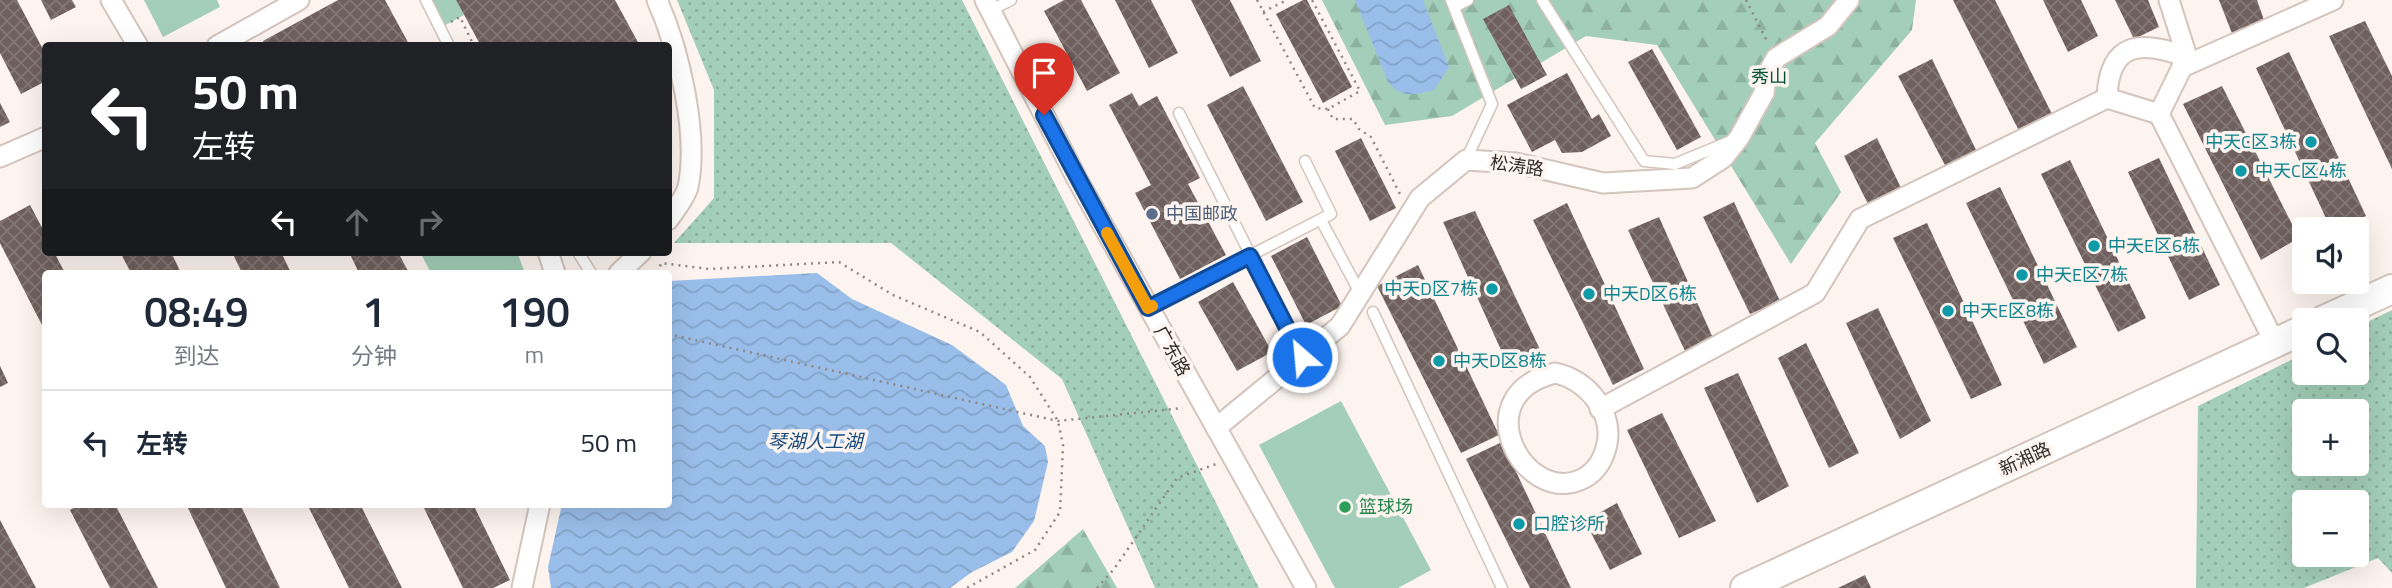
<!DOCTYPE html>
<html lang="zh">
<head>
<meta charset="utf-8">
<style>
	:root { --surface:#fff; --page:#f2f2f3; --text:#1f2937; --muted:#747a83; --line:#e0e1e3 }
	body { margin:0; font-family:"Titillium Web","Noto Sans SC",sans-serif; background:var(--page); color:var(--text); height:100vh; display:flex; flex-direction:column; font-size:26px; white-space:nowrap }
	* { box-sizing:border-box; margin:0 }
	p { font-size:23px; color:var(--muted) }
	.icon { flex:none; width:38px; height:38px; fill:none; stroke:currentColor; stroke-width:2; stroke-linecap:round; stroke-linejoin:round }
	.map { position:relative; flex:1; overflow:hidden }
	.details { position:absolute; left:42px; top:270px; width:630px; height:238px; display:flex; flex-direction:column; background:var(--surface); border-radius:7px; box-shadow:0 7px 28px #0002 }
	.details>* { flex:none }
	.guide { position:absolute; left:42px; top:42px; width:630px; height:214px; border-radius:7px; box-shadow:0 7px 28px #0002; background:#202124; color:#fff; overflow:hidden }
	.tools { position:absolute; left:2292px; top:217px; display:grid; gap:14px }
	.tools a { display:grid; place-items:center; width:77px; height:77px; border-radius:7px; background:var(--surface); box-shadow:0 7px 28px #0002; font-size:35px }
	.pin { position:absolute; display:grid; place-items:center; width:60px; height:60px; color:#fff; margin:-72px -30px; border-radius:50% 50% 50% 0; rotate:-45deg; box-shadow:0 0 7px #0007 }
	.pin .icon { rotate:45deg }
	.me { position:absolute; width:77px; margin:-38px; rotate:333deg; stroke-linejoin:round; filter:drop-shadow(0 0 5px #0008) }
	.turn { display:flex; align-items:center; gap:24px; height:147px; padding:0 35px; font-size:32px }
	.turn .icon { width:91px; height:91px; stroke-width:2.5 }
	.turn b { display:block; font-size:49px; line-height:60px }
	.lanes { display:flex; align-items:center; height:66px; padding:0 35px; background:#0003; justify-content:center; gap:35px; direction:ltr }
	.lanes .off { opacity:.35 }
	.eta { display:flex; justify-content:space-evenly; align-items:center; height:119px; text-align:center }
	.eta b { font-size:42px; font-weight:600; line-height:49px }
	ul { padding:0; list-style:none }
	li { display:flex; align-items:center; gap:21px; height:105px; padding:0 35px; border-top:2px solid var(--line) }
	li div { flex:1 }
	li b { display:block; font-size:26px }
	li em { font-style:normal }
	.map>svg:first-child { display:block }
	.grass { fill:url(#grass-dots); fill-rule:evenodd }
	.forest { fill:url(#forest-firs) }
	.green { fill:#a3ceb9 }
	.water { fill:url(#water-waves) }
	.building { fill:url(#building-cross-hatch) }
	.lines { fill:none; stroke-linecap:round; stroke-linejoin:round }
	.lane-casing { stroke:#d3c4bd; stroke-width:13 }
	.street-casing { stroke:#d3c4bd; stroke-width:23 }
	.secondary-casing { stroke:#d3c4bd; stroke-width:32 }
	.path { stroke:#8f8784; stroke-width:2.5; stroke-dasharray:2 5; stroke-linecap:butt }
	.lane { stroke:#fff; stroke-width:10 }
	.street { stroke:#fff; stroke-width:19 }
	.secondary { stroke:#fff; stroke-width:28 }
	.route-casing { stroke:#114b97; stroke-width:18 }
	.route { stroke:#1a73e8; stroke-width:12 }
	.slow { stroke:#f59e0b; stroke-width:12 }
	.culture-dot { fill:#0f9aa8; stroke:#fdf4ef; stroke-width:2.5 }
	.service-dot { fill:#5c6f8a; stroke:#fdf4ef; stroke-width:2.5 }
	.leisure-dot { fill:#2e9e5b; stroke:#fdf4ef; stroke-width:2.5 }
	.labels { text-anchor:middle; stroke-width:7; stroke-linejoin:round; paint-order:stroke }
	.park-label { font-size:18px; fill:#005036; stroke:#fdf4ef }
	.culture-label { font-size:18px; fill:#0d838f; stroke:#fdf4ef; text-anchor:start }
	.street-label { font-size:18px; fill:#322c29; stroke:#fdf4ef }
	.service-label { font-size:18px; fill:#4e5e75; stroke:#fdf4ef; text-anchor:start }
	.leisure-label { font-size:18px; fill:#27864d; stroke:#fdf4ef; text-anchor:start }
	.water-label { font-size:19px; font-style:italic; fill:#14487c; stroke:#fdf4ef }
</style>
</head>
<body>
<div class="map">
<svg width="2392" height="588" viewBox="0 0 2392 588">
	<defs>
		<pattern id="grass-dots" width="8" height="8" patternUnits="userSpaceOnUse" patternTransform="scale(1.75)"><rect width="8" height="8" fill="#a3ceb9"/><path d="M2 2h.1M6 6h.1" fill="none" stroke="#8db19f" stroke-width="1.8" stroke-linecap="round"/></pattern>
		<pattern id="forest-firs" width="22" height="20" patternUnits="userSpaceOnUse" patternTransform="scale(1.75)"><rect width="22" height="20" fill="#a3ceb9"/><path d="M5 1l3.5 6h-7zM16 11l3.5 6h-7z" fill="#8db19f"/></pattern>
		<pattern id="water-waves" width="16" height="10" patternUnits="userSpaceOnUse" patternTransform="scale(1.75)"><rect width="16" height="10" fill="#99bee9"/><path d="M0 5q4-4 8 0t8 0" fill="none" stroke="#84a3c8"/></pattern>
		<pattern id="building-cross-hatch" width="8" height="8" patternUnits="userSpaceOnUse" patternTransform="scale(1.75)"><rect width="8" height="8" fill="#6f605e"/><path d="M0 0l8 8M0 8l8-8" fill="none" stroke="#847876"/></pattern>
	</defs>
	<rect width="100%" height="100%" fill="#fdf4ef"/>
	<g class="grass">
		<polygon points="677,0 962,0 1259,588 1155,588 1062,379 891,243 674,243 714,198 714,90"/>
		<path d="M2392,310V573L2378,558L2304,588H2196L2198,406L2305,353V373H2357V327ZM2305,411H2357V464H2305ZM2305,502H2357V555H2305Z"/>
	</g>
	<g class="forest">
		<polygon points="1322,0 1916,0 1912,30 1815,143 1841,192 1791,264 1657,45 1586,36 1452,116 1385,125"/>
		<polygon points="1083,529 1117,588 1015,588"/>
	</g>
	<g class="green">
		<polygon points="144,0 217,0 220,7 163,37"/>
		<polygon points="429,0 456,0 464,15 442,27"/>
		<polygon points="420,252 517,252 525,273 431,273"/>
		<polygon points="1341,401 1431,570 1398,588 1335,588 1259,445"/>
	</g>
	<g class="water">
		<path d="M1355,0H1423L1449,67L1434,90C1414,95 1402,99 1388,82Z"/>
		<polygon points="817,273 852,299 952,345 1006,385 1023,426 1045,446 1048,462 1034,521 1012,552 972,572 950,588 551,588 548,567 562,504 668,504 669,281"/>
	</g>
	<g class="building">
		<polygon points="0,0 17,0 46,55 46,81 21,94 0,53"/>
		<polygon points="41,0 72,0 76,7 51,20"/>
		<polygon points="338,0 385,0 410,46 266,46 263,41"/>
		<polygon points="456,0 615,0 640,46 481,46"/>
		<polygon points="1064,0 1081,0 1120,73 1087,91 1044,11"/>
		<polygon points="1115,0 1151,0 1178,53 1149,68"/>
		<polygon points="1191,0 1230,0 1261,61 1230,77"/>
		<polygon points="1303,0 1307,0 1352,87 1323,103 1276,14"/>
		<polygon points="1953,0 1995,0 2052,114 2019,131"/>
		<polygon points="2043,0 2081,0 2098,36 2068,52"/>
		<polygon points="2115,0 2148,0 2159,27 2134,39"/>
		<polygon points="2219,0 2257,0 2264,20 2233,36"/>
		<polygon points="1509,5 1547,75 1521,89 1483,19"/>
		<polygon points="2365,21 2392,76 2392,169 2329,36"/>
		<polygon points="1652,49 1701,137 1677,150 1628,62"/>
		<polygon points="2289,52 2366,216 2337,229 2331,229 2256,68"/>
		<polygon points="1932,59 1977,152 1946,167 1898,76"/>
		<polygon points="1567,73 1592,119 1599,114 1611,136 1582,152 1562,153 1555,140 1532,152 1507,105"/>
		<polygon points="1243,86 1303,202 1266,221 1207,105"/>
		<polygon points="2222,86 2299,238 2261,260 2183,104"/>
		<polygon points="1132,93 1139,106 1157,96 1200,178 1188,184 1226,255 1180,279 1135,193 1151,185 1109,105"/>
		<polygon points="0,103 10,122 0,127"/>
		<polygon points="1361,138 1396,208 1370,221 1335,151"/>
		<polygon points="1877,138 1902,190 1869,206 1844,156"/>
		<polygon points="2159,158 2220,285 2189,300 2128,172"/>
		<polygon points="2070,160 2146,318 2118,332 2041,174"/>
		<polygon points="2000,187 2077,347 2044,364 1966,203"/>
		<polygon points="1734,202 1780,301 1750,314 1703,217"/>
		<polygon points="1567,203 1644,369 1613,385 1533,220"/>
		<polygon points="30,205 46,235 46,252 54,252 65,273 46,273 46,333 0,243 0,221"/>
		<polygon points="1475,211 1543,356 1511,372 1443,222"/>
		<polygon points="1659,217 1713,338 1686,353 1628,230"/>
		<polygon points="1927,223 2002,385 1971,399 1893,238"/>
		<polygon points="1307,237 1342,306 1306,325 1271,256"/>
		<polygon points="120,252 171,252 181,273 131,273"/>
		<polygon points="232,252 281,252 291,273 242,273"/>
		<polygon points="349,252 398,252 409,273 359,273"/>
		<polygon points="1418,265 1499,435 1461,453 1377,286"/>
		<polygon points="1233,282 1272,352 1237,371 1198,302"/>
		<polygon points="1878,308 1931,421 1900,439 1846,323"/>
		<polygon points="1806,343 1859,453 1829,468 1778,358"/>
		<polygon points="0,366 8,383 0,387"/>
		<polygon points="1738,373 1789,486 1757,503 1704,388"/>
		<polygon points="1662,413 1716,521 1679,538 1627,430"/>
		<polygon points="1502,442 1571,588 1530,588 1466,459"/>
		<polygon points="1617,503 1642,554 1610,570 1585,521"/>
		<polygon points="81,504 115,504 158,588 110,588 70,510"/>
		<polygon points="186,504 240,504 280,588 226,588"/>
		<polygon points="307,504 360,504 402,588 349,588"/>
		<polygon points="422,504 473,504 510,580 493,588 463,588"/>
		<polygon points="0,520 36,588 0,588"/>
		<polygon points="1865,575 1871,588 1838,588"/>
	</g>
	<g class="lines">
		<defs>
			<g id="lane">
				<polyline points="426,0 449,46"/>
				<polyline points="1451,0 1492,104 1466,160"/>
				<polyline points="1542,0 1644,161 1675,164 1731,141"/>
				<polyline points="1454,7 1468,0"/>
				<polyline points="991,10 1011,0"/>
				<polyline points="1179,113 1302,357"/>
				<polyline points="1321,220 1360,293"/>
				<polyline points="578,252 591,273"/>
				<polyline points="1148,308 1331,214 1305,161"/>
				<polyline points="1373,312 1502,588"/>
			</g>
			<g id="street">
				<polyline points="111,0 138,46"/>
				<path d="M657,0C679,49 699,134 688,187C685,198 675,210 668,220"/>
				<polyline points="985,0 1077,179 1306,588"/>
				<polyline points="2169,0 2187,57 2159,114 2275,343"/>
				<polyline points="217,46 299,0"/>
				<polyline points="2182,67 2333,0"/>
				<path d="M2159,114L2107,98C2109,41 2141,40 2187,57"/>
				<polyline points="0,157 46,137"/>
				<polyline points="548,252 555,273"/>
				<polyline points="619,273 641,252"/>
				<path d="M1555,373C1587,379 1616,414 1606,448C1602,463 1594,474 1580,480C1523,504 1465,395 1555,373Z"/>
				<polyline points="1600,409 1815,293 1860,219 2107,98"/>
				<polyline points="1216,428 1340,326 1420,198 1466,160 1516,163 1603,183 1692,178 1723,158 1739,138 1764,93 1766,77 1776,58 1828,26 1849,0"/>
				<polyline points="522,588 540,504"/>
			</g>
			<g id="secondary">
				<polyline points="2324,320 2392,289"/>
				<polyline points="1745,588 2305,329"/>
			</g>
		</defs>
		<use href="#lane" class="lane-casing"/>
		<use href="#street" class="street-casing"/>
		<use href="#secondary" class="secondary-casing"/>
		<g class="path">
			<polyline points="1257,0 1315,108 1328,109 1360,91 1312,0"/>
			<polyline points="1746,0 1768,43"/>
			<polyline points="1263,12 1287,0"/>
			<polyline points="451,22 460,17 474,46"/>
			<polyline points="1328,109 1333,119 1353,119 1359,129 1371,137 1401,196"/>
			<polyline points="658,273 661,263 709,269 839,262 893,295 980,332 1030,377 1058,421 1063,445 1060,512 1035,550 967,588"/>
			<polyline points="668,334 1058,421 1183,408"/>
			<polyline points="1097,588 1114,569 1177,478 1216,464"/>
		</g>
		<use href="#lane" class="lane"/>
		<use href="#street" class="street"/>
		<use href="#secondary" class="secondary"/>
	</g>
	<g class="lines">
		<defs>
			<polyline id="route" points="1044,115 1148,308 1250,256 1302,357"/>
		</defs>
		<use href="#route" class="route-casing"/>
		<use href="#route" class="route"/>
		<polyline class="slow" points="1107,233 1148,308 1152,306"/>
	</g>
	<g class="culture-dot">
		<circle cx="2311" cy="142" r="7"/>
		<circle cx="2241" cy="171" r="7"/>
		<circle cx="2094" cy="246" r="7"/>
		<circle cx="2022" cy="275" r="7"/>
		<circle cx="1492" cy="289" r="7"/>
		<circle cx="1589" cy="294" r="7"/>
		<circle cx="1948" cy="311" r="7"/>
		<circle cx="1439" cy="361" r="7"/>
		<circle cx="1519" cy="524" r="7"/>
	</g>
	<circle class="service-dot" cx="1152" cy="214" r="7"/>
	<circle class="leisure-dot" cx="1345" cy="507" r="7"/>
	<g class="labels">
		<g class="park-label">
			<text x="1769" y="83">秀山</text>
		</g>
		<g class="culture-label">
			<text x="2297" y="148" text-anchor="end">中天C区3栋</text>
			<text x="2255" y="177">中天C区4栋</text>
			<text x="2108" y="252">中天E区6栋</text>
			<text x="2036" y="281">中天E区7栋</text>
			<text x="1478" y="295" text-anchor="end">中天D区7栋</text>
			<text x="1603" y="300">中天D区6栋</text>
			<text x="1962" y="317">中天E区8栋</text>
			<text x="1453" y="367">中天D区8栋</text>
			<text x="1533" y="530">口腔诊所</text>
		</g>
		<g class="street-label">
			<text transform="translate(1517 166) rotate(8)" y="6">松涛路</text>
			<text transform="translate(1172 351) rotate(61)" y="6">广东路</text>
			<text transform="translate(2025 459) rotate(-25)" y="6">新湘路</text>
		</g>
		<g class="service-label">
			<text x="1166" y="220">中国邮政</text>
		</g>
		<g class="leisure-label">
			<text x="1359" y="513">篮球场</text>
		</g>
		<g class="water-label">
			<text x="815" y="448">琴湖人工湖</text>
		</g>
	</g>
</svg>
<div class="tools">
<a><svg class="icon" aria-label="sound" viewBox="0 0 24 24"><path d="M4 9h4l5-4v14l-5-4H4zM17 9q2 3 0 6"/></svg></a>
<a><svg class="icon" aria-label="search" viewBox="0 0 24 24"><circle cx="10" cy="10" r="6"/><path d="M15 15l6 6"/></svg></a>
<a>+</a>
<a>−</a>
</div>
<div class="pin" style="left:1044px;top:115px;background:#d93025"><svg class="icon" aria-label="arrive" viewBox="0 0 24 24"><path d="M6 21V4h12l-3 4 3 4H6"/></svg></div>
<svg class="me" style="left:1302px;top:357px" viewBox="-20 -20 40 40"><circle r="17" fill="#1a73e8" stroke="#fff" stroke-width="3"/><path d="M0-11L8 9 0 5-8 9z" fill="#fff"/></svg>
<div class="guide">
<div class="turn"><svg class="icon" aria-label="left" viewBox="0 0 24 24"><path d="M17 20v-9H6M10 6l-5 5 5 5"/></svg><div><b>50 m</b>左转</div></div>
<div class="lanes"><svg class="icon" aria-label="left" viewBox="0 0 24 24"><path d="M17 20v-9H6M10 6l-5 5 5 5"/></svg><svg class="icon off" aria-label="ahead" viewBox="0 0 24 24"><path d="M12 20V5M6 11l6-6 6 6"/></svg><svg class="icon off" aria-label="right" viewBox="0 0 24 24"><path d="M7 20v-9h11M14 6l5 5-5 5"/></svg></div>
</div>
<section class="details">
<div class="eta">
<div><b>08:49</b><p>到达</p></div>
<div><b>1</b><p>分钟</p></div>
<div><b>190</b><p>m</p></div>
</div>
<ul>
<li><svg class="icon" aria-label="left" viewBox="0 0 24 24"><path d="M17 20v-9H6M10 6l-5 5 5 5"/></svg><div><b>左转</b></div><em>50 m</em></li>
</ul>
</section>
</div>
</body>
</html>
